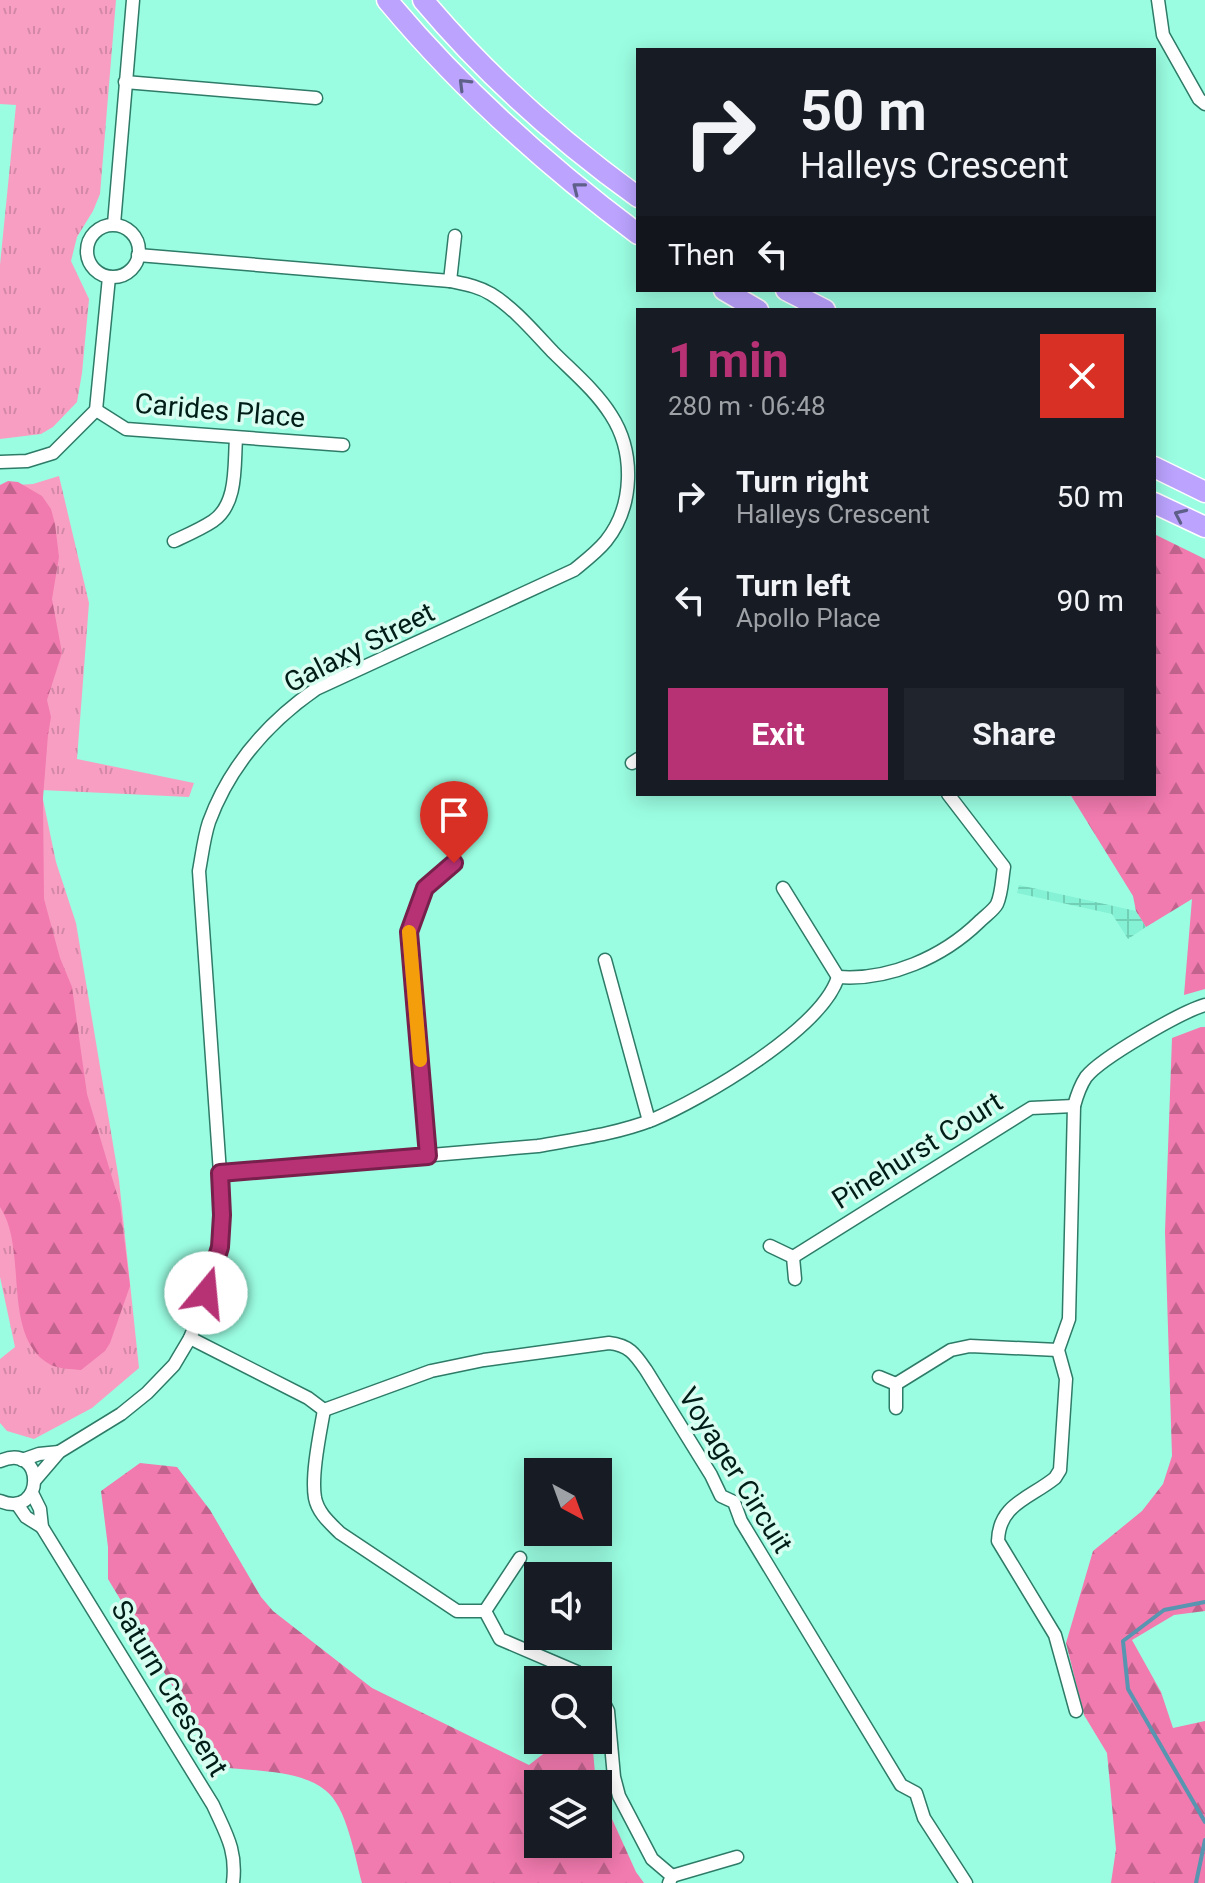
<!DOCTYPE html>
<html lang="en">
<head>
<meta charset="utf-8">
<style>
	:root { --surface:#171b24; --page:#20242c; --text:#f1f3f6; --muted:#9ea1a6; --accent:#b73175 }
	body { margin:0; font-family:Roboto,sans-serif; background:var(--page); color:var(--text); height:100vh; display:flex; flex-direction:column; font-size:30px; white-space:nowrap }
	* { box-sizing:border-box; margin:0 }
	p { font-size:26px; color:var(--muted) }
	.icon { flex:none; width:44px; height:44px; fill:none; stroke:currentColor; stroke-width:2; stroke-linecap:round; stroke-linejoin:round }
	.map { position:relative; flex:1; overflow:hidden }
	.details { position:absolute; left:636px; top:308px; width:520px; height:488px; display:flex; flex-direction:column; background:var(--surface); border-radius:0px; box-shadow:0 4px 20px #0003 }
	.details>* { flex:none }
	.banner { position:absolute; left:636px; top:48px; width:520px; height:244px; border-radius:0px; box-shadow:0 4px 20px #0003; background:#171b24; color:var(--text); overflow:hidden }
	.needle { width:52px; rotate:139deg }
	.tools { position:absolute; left:524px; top:1458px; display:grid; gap:16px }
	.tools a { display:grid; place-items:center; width:88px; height:88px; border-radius:0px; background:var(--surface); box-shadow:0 4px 20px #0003; font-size:40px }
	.pin { position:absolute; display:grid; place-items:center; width:68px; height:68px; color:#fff; margin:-82px -34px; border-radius:50% 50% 50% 0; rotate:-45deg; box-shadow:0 0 8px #0007 }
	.pin .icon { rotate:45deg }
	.me { position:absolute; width:88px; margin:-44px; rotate:17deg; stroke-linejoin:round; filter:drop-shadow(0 0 6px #0008) }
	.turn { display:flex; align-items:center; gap:28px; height:168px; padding:0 32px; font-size:36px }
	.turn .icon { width:104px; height:104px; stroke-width:2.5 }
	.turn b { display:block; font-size:56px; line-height:68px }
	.then { display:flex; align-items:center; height:76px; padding:0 32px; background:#0003; gap:16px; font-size:30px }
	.round { display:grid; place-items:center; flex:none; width:84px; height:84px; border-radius:0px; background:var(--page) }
	.summary { display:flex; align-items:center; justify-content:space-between; height:136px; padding:0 32px }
	h1 { font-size:48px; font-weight:700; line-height:60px; color:var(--accent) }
	.action { display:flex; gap:16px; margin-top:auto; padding:16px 32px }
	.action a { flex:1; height:92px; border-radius:0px; background:var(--accent); color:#fff; font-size:32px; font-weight:700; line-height:92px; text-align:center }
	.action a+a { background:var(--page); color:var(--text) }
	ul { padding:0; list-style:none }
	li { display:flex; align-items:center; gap:24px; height:104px; padding:0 32px }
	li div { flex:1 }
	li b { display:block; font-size:30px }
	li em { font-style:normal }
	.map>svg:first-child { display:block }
	.industrial { fill:url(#industrial-grid) }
	.grass { fill:url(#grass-tufts) }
	.forest { fill:url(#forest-firs) }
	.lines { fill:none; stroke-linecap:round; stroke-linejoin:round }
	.stream { stroke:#5895b0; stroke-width:4 }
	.minor-casing { stroke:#2e7b68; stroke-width:15 }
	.trunk-casing { stroke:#fff; stroke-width:23 }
	.minor { stroke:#fff; stroke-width:12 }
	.trunk { stroke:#bba3fe; stroke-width:20 }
	.oneway { stroke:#5e608a }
	.route-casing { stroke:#77204c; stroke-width:20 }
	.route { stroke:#b73175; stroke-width:14 }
	.slow { stroke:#f59e0b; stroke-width:14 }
	.labels { text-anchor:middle; stroke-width:7; stroke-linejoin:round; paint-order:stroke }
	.street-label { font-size:28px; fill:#001e17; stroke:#d8fdf1 }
</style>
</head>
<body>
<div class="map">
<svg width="1205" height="1883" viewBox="0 0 1205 1883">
	<defs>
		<pattern id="industrial-grid" width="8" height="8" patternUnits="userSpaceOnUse" patternTransform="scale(2)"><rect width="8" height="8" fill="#85f2d5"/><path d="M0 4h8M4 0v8" fill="none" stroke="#71cfb6"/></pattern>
		<pattern id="grass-tufts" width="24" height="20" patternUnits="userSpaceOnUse" patternTransform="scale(2)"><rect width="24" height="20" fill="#f89ec3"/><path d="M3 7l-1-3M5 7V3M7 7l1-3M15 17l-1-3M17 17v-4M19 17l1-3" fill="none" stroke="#d388a7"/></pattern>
		<pattern id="forest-firs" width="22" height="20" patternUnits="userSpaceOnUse" patternTransform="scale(2)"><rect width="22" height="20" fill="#f17aae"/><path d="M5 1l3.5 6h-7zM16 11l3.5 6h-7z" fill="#c1638d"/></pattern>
	</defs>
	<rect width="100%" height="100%" fill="#9afde1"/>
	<polygon class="industrial" points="1019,885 1136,911 1146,927 1128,939 1112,914 1017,893"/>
	<g class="grass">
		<polygon points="0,0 116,0 100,194 93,211 77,237 71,261 89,299 82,373 77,402 53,427 41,434 0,439 0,265 16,105 0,104"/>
		<polygon points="59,476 89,603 77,759 194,783 189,797 41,790 56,862 76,923 119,1180 139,1368 92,1408 34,1439 7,1431 0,1423 0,1359 15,1347 0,1277 0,486 33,484"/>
	</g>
	<g class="forest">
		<path d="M8,481L18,482L42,496L51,509L55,524L59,557L52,599L62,653L47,700L51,717L48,735L43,798L44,899L60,958L72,987L87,1094L120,1204L130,1286L110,1343L105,1351L81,1370C72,1369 59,1369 51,1365C0,1338 29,1250 0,1207V485Z"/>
		<polygon points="1154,534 1205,559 1205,989 1184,995 1192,899 1146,927 1136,911 1133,896 1070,794 1154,794"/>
		<polygon points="1201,1027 1205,1027 1205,1611 1174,1615 1132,1640 1161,1692 1173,1728 1205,1721 1205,1883 1111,1883 1116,1849 1107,1753 1084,1715 1066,1643 1093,1551 1142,1511 1163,1484 1172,1456 1165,1232 1172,1038"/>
		<path d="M140,1463L177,1467L210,1510L261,1597L273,1611L372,1688L529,1765L561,1740H592L596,1784H538V1844H598V1788L636,1872L644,1883H362C355,1858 347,1806 325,1790C301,1770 251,1771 221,1767L108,1579V1547L101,1491Z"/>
	</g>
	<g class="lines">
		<g class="stream">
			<polyline points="1205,1602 1164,1610 1123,1641 1128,1689 1205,1822"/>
			<polyline points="1196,1883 1205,1840"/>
		</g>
		<defs>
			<g id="minor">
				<polyline points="1158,0 1163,35 1199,99 1205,104"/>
				<polyline points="125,82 316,98"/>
				<polyline points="114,224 133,0"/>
				<circle cx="113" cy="251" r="26"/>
				<polyline points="450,281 455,236"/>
				<polyline points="96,410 126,429 343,445"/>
				<polyline points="0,462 27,461 53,453 96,410 109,277"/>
				<path d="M174,541C187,535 201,529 213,521C238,504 234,465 236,439"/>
				<polyline points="632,763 638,759"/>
				<polyline points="783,888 838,977"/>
				<polyline points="605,960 649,1121"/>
				<polyline points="428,1156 409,932 425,888 454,863"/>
				<path d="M220,1173L538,1146C576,1139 616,1134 652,1120C702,1099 822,1029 838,977C889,981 943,957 979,922C985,916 994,910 997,904C1002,893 1002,878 1004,867L948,794"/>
				<polyline points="770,1246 793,1257 795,1279"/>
				<polyline points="793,1257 1031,1108 1074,1106"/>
				<polyline points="190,1338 308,1398 324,1410"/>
				<polyline points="879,1377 896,1384 896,1408"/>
				<polyline points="896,1384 951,1350 970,1346 1058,1350"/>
				<path d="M324,1410L431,1371L484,1360L609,1343C629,1345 635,1354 646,1370L711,1475L721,1496L734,1502L741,1521L901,1785L916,1793L924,1818L966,1883"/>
				<path d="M324,1410C320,1433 311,1475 315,1498C318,1513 330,1523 340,1533L457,1611H485L500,1639L577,1672L588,1680"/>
				<polyline points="22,1460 39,1454 59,1452"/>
				<path d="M0,1461C46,1441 45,1520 0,1501"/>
				<path d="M35,1480L59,1452L121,1414L147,1393L174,1365L190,1338L202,1308L220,1247L222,1215L220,1173L199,871C202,855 204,837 209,822C230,765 267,723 316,689L574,570C585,561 597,552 606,541C634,506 635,452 611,415C596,391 573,372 553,352C534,332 514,308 491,294C478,286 464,284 450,281L138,255"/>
				<path d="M32,1493L40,1509L42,1527L213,1805C226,1834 237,1850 233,1883"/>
				<polyline points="17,1504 26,1517 42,1527"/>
				<polyline points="485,1611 520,1558"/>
				<polyline points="598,1691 608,1711 614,1777 619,1796 652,1859 672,1876 669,1883"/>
				<path d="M1076,1711L1055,1635L998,1541C999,1504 1029,1499 1055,1478L1060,1470L1066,1379L1058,1350L1069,1319L1074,1106C1077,1095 1080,1086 1086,1077C1101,1058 1181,1012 1205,1005"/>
				<polyline points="672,1876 737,1857"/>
			</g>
			<g id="trunk">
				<path d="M387,0C461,89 546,165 638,234"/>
				<path d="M423,0C486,75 559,140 638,197"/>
				<polyline points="724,290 758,310"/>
				<polyline points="786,290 825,310"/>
				<polyline points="1154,467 1205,492"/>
				<polyline points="1154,503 1205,527"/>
			</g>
		</defs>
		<use href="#minor" class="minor-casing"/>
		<use href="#trunk" class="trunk-casing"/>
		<use href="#minor" class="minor"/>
		<use href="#trunk" class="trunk"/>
	</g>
	<defs><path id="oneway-chevron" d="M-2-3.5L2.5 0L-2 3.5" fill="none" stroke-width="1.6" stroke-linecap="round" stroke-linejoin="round" transform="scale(2)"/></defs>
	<g class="oneway">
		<use href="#oneway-chevron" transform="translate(464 84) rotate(-135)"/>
		<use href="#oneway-chevron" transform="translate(578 188) rotate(-142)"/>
		<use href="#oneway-chevron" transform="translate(1180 515) rotate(-155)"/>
	</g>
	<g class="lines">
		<defs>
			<polyline id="route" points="206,1293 220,1247 222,1215 220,1173 428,1156 409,932 425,888 454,863"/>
		</defs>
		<use href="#route" class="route-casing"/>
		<use href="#route" class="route"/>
		<polyline class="slow" points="409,932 420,1060"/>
	</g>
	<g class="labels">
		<g class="street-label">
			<text transform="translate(220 410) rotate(5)" y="10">Carides Place</text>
			<text transform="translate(359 647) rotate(-27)" y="10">Galaxy Street</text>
			<text transform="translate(917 1150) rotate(-32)" y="10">Pinehurst Court</text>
			<text transform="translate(736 1470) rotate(58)" y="10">Voyager Circuit</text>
			<text transform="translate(170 1688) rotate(59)" y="10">Saturn Crescent</text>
		</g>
	</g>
</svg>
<div class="tools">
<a><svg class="needle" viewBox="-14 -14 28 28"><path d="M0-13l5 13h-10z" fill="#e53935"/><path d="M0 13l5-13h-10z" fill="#9ea1a6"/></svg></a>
<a><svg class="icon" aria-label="sound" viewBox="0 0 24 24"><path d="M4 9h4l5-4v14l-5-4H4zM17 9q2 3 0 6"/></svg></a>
<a><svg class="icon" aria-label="search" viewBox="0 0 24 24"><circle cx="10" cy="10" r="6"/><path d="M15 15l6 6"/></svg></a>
<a><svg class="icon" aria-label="layers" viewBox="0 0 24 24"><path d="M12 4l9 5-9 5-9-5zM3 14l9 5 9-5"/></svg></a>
</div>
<div class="pin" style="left:454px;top:863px;background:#d93025"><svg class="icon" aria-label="arrive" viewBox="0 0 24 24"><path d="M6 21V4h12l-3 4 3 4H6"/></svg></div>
<svg class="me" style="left:206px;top:1293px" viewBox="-20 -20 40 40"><circle r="19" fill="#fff"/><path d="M0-13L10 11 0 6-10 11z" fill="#b73175"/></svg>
<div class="banner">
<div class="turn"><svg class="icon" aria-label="right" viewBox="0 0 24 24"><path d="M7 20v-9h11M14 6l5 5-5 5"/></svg><div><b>50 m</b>Halleys Crescent</div></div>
<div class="then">Then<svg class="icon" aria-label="left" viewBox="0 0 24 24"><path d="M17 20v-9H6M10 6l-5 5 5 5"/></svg></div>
</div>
<section class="details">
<div class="summary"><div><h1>1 min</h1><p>280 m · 06:48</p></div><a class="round" style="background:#d93025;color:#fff"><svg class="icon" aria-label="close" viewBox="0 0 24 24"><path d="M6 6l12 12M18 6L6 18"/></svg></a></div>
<ul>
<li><svg class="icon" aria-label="right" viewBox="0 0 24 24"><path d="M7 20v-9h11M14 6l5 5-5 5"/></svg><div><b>Turn right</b><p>Halleys Crescent</p></div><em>50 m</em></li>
<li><svg class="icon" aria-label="left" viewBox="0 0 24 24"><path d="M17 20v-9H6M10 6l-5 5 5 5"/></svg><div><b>Turn left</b><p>Apollo Place</p></div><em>90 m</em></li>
</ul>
<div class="action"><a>Exit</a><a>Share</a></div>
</section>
</div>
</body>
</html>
